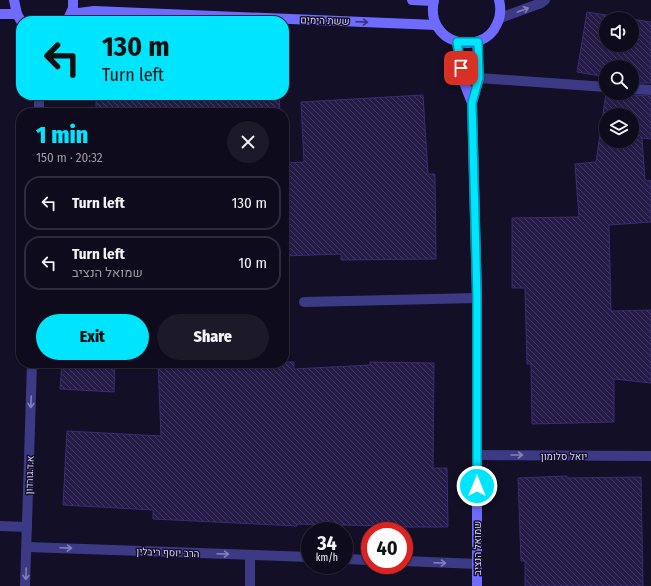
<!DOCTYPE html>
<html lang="en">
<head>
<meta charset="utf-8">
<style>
	:root { --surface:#0e0b1c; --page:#1c1929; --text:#f1f3f6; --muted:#9b9ba3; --line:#2e2b3b; --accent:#00e5ff }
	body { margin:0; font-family:"Fira Sans Condensed",Heebo,sans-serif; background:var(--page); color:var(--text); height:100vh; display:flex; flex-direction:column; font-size:15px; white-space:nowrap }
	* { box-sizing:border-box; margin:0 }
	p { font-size:13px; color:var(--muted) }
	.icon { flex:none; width:22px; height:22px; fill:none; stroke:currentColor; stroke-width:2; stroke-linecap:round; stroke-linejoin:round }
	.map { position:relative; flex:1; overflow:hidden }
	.panel { position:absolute; left:16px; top:108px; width:273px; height:260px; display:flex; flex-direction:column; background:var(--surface); border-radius:16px; box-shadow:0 1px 3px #0004,0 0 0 1px var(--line) }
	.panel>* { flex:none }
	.hud { position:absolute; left:16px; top:16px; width:273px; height:84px; border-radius:16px; box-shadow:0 1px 3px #0004,0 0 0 1px var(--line); background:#00e5ff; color:#111; overflow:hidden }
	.tools { position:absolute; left:599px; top:12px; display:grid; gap:8px }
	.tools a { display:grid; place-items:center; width:40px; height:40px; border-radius:50%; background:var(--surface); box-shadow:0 1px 3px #0004,0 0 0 1px var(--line); font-size:20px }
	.speed { position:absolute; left:301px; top:522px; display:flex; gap:8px; font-size:20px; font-weight:700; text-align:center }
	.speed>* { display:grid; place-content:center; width:52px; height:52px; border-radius:50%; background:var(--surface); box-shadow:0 1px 3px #0004,0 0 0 1px var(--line); line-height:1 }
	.speed small { font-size:10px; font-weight:400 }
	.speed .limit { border:6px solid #d22; background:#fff; color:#111 }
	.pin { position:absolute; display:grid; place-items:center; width:34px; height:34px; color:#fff; margin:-17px; border-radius:8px; box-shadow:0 2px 6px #0006 }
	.me { position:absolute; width:44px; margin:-22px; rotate:0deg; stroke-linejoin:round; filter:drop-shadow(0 0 3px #0008) }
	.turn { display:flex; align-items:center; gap:14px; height:84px; padding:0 20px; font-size:18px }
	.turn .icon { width:52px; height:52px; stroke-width:2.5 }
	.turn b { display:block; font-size:28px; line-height:34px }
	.round { display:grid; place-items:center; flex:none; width:42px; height:42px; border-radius:21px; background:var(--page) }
	.headline { display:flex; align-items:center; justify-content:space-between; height:68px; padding:0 20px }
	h1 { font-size:24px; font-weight:800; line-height:30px; color:var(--accent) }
	.primary-button { display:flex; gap:8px; margin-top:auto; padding:8px 20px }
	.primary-button a { flex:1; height:46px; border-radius:24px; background:var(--accent); color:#111; font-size:16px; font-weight:800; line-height:46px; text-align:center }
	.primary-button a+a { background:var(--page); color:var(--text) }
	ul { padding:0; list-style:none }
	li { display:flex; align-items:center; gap:12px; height:54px; margin:0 8px 6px; padding:0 12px; border:2px solid var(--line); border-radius:16px }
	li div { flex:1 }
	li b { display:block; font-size:15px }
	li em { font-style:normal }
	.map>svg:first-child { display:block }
	.building { fill:url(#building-back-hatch); stroke:#3b2d73; fill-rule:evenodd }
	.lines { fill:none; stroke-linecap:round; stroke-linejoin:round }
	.lane { stroke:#3d3a85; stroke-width:10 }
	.street { stroke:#3d3a85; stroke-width:10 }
	.secondary { stroke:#6f6bff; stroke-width:10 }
	.oneway { stroke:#837fbc }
	.oneway2 { stroke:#38347d }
	.route-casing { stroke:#0095a6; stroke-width:10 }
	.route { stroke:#00e5ff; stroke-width:7 }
	.labels { text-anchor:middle; stroke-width:3; stroke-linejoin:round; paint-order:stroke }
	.street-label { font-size:10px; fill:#d9d4ff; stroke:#130f26 }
</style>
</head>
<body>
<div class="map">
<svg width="651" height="586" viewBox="0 0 651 586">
	<defs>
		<pattern id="building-back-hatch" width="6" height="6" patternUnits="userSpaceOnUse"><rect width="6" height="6" fill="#241b47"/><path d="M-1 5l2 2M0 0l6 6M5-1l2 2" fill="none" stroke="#433b63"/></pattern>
	</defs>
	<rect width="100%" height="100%" fill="#130f26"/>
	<g class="building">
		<polygon points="587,12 632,19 606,19 606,45 632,45 632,19 651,22 651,83 632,83 632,67 606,67 606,77 577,72"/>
		<path d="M606,93H627L632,95L651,96V139L642,138L645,180L651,181V222L609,225L611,311L651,310V383L614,379V422L532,424L531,364H527L525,288H512V218L579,217L575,164L596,162ZM606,115H632V141H606Z"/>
		<polygon points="96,95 279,95 280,113 96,113"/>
		<polygon points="423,95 428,174 435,174 436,259 341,260 341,254 284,256 284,163 304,162 301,102"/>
		<polygon points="284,362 294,362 294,369 370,365 370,362 434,363 433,468 447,468 448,527 386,527 386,526 297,524 297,526 153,519 153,510 63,505 67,431 161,436 158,363 214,363 214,367"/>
		<polygon points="62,363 115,363 114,392 60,389"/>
		<polygon points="567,476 567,478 641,477 643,586 525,586 525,561 521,561 518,478"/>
	</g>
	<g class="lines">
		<g class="lane">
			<polyline points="479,78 606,87"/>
			<polyline points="632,89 651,90"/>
			<polyline points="304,302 477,298"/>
		</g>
		<g class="street">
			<polyline points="500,18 541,3 545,0"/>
			<polyline points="39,113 39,95"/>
			<polyline points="478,455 651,456"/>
			<polyline points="0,526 27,527"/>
			<polyline points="27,547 310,557"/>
			<polyline points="344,559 370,560"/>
			<polyline points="404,561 477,564"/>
			<polyline points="25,586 32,363"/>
			<polyline points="250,586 250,555"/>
		</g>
		<g class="secondary">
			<polyline points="14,0 17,14 21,21"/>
			<polyline points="412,0 434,1"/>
			<path d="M434,0C424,44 482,58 497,24C501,16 501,8 499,0"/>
			<polyline points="0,14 17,14"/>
			<polyline points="71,14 94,11 436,25"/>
			<polyline points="67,21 73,8 73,0"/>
			<polyline points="457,43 463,80 472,103"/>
			<polyline points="477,586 477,298 472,103 479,78 477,42"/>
		</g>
	</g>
	<defs><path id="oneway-shaft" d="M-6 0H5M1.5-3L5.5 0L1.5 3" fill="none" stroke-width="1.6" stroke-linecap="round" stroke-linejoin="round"/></defs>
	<g class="oneway">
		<use href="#oneway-shaft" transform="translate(523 10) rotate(-20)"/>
		<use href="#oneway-shaft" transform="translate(31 402) rotate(92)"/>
		<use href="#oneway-shaft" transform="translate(517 455)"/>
		<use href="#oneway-shaft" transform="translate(66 548) rotate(2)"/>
		<use href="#oneway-shaft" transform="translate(223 554) rotate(2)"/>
		<use href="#oneway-shaft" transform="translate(440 563) rotate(2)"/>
		<use href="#oneway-shaft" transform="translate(26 574) rotate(92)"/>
	</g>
	<use class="oneway2" href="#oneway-shaft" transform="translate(362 22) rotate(2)"/>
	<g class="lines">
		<defs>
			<polyline id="route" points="461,68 457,42 478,42 479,78 472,103 477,298 477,486"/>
		</defs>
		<use href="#route" class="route-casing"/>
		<use href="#route" class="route"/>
	</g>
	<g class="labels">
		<g class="street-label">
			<text transform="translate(325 20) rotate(2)" y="4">ששת הימים</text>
			<text x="564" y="460">יואל סלומון</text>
			<text transform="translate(29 475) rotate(-88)" y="4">א.ד.גורדון</text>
			<text transform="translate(477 548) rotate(-90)" y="4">שמואל הנציב</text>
			<text transform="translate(168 552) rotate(2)" y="4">הרב יוסף ריבלין</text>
		</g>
	</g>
</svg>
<div class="tools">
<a><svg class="icon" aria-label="sound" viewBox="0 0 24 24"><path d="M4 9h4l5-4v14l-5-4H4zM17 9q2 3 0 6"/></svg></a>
<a><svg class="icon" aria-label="search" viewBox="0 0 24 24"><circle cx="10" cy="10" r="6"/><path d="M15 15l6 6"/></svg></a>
<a><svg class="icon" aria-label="layers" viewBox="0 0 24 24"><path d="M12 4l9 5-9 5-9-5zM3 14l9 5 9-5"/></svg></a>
</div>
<div class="speed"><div>34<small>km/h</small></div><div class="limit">40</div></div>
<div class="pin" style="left:461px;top:68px;background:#d93025"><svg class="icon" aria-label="arrive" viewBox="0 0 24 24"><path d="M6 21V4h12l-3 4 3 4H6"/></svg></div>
<svg class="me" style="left:477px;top:486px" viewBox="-20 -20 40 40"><circle r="17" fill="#00e5ff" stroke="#fff" stroke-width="3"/><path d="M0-11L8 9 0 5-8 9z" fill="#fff"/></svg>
<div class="hud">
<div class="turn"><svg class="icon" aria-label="left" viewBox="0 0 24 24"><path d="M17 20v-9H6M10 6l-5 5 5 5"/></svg><div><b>130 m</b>Turn left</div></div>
</div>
<section class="panel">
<div class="headline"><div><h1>1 min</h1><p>150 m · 20:32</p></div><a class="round"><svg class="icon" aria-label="close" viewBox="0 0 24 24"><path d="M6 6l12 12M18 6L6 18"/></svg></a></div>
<ul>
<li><svg class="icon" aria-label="left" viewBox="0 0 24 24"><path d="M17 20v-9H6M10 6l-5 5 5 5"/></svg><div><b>Turn left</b></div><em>130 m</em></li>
<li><svg class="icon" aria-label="left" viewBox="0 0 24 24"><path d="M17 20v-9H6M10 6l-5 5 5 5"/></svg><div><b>Turn left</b><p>שמואל הנציב</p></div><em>10 m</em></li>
</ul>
<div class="primary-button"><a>Exit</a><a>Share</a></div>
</section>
</div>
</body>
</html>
